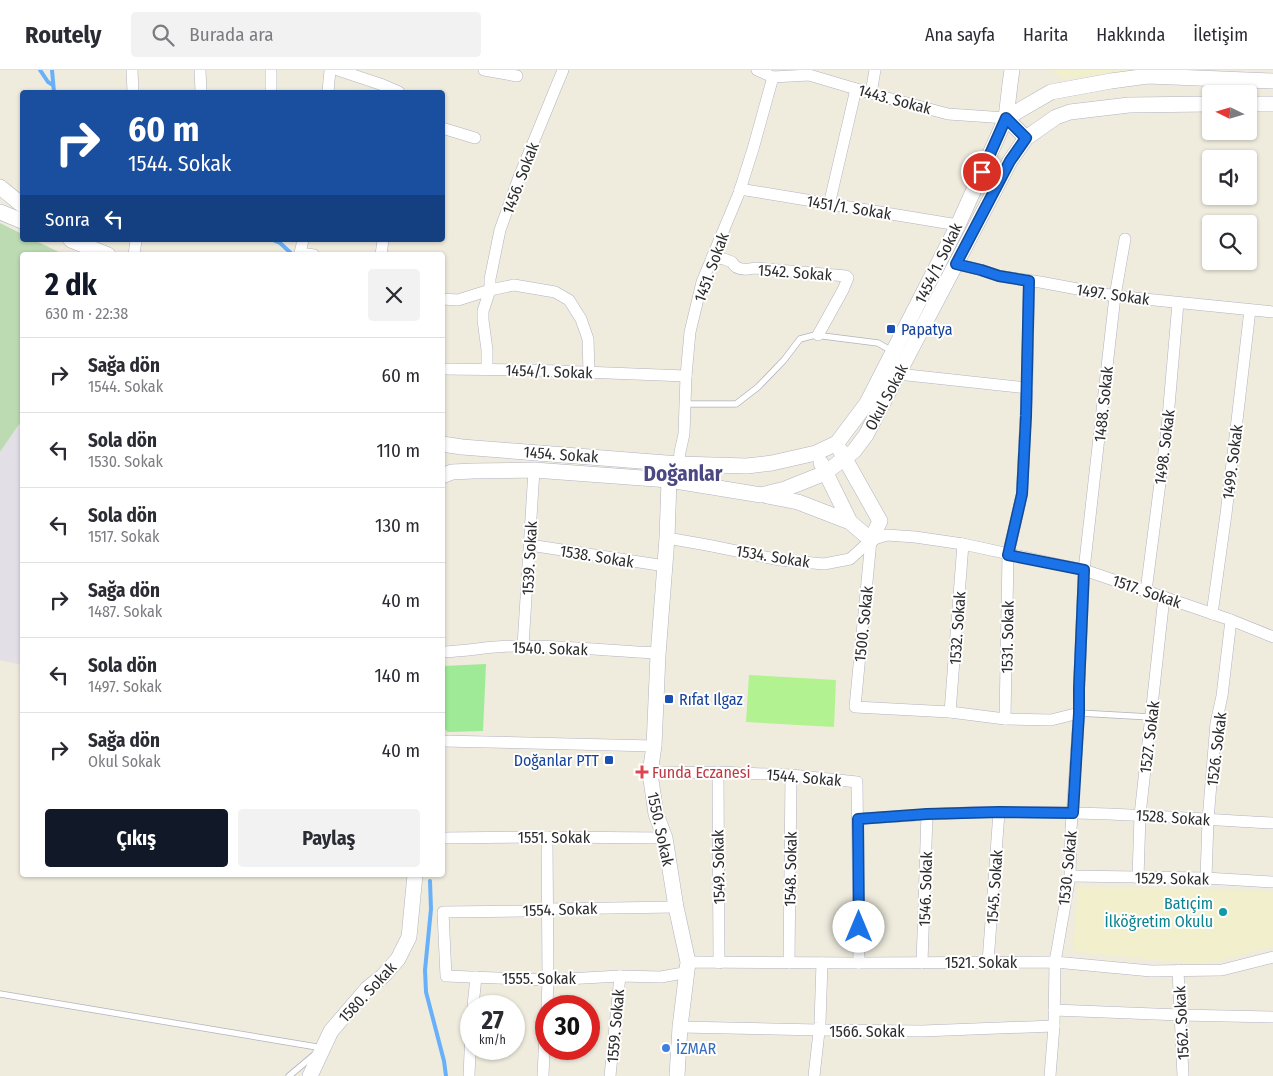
<!DOCTYPE html>
<html lang="tr">
<head>
<meta charset="utf-8">
<style>
	:root { --surface:#fff; --page:#f2f2f3; --text:#2b2b33; --muted:#7c7c81; --line:#e1e1e2; --accent:#111827 }
	body { margin:0; font-family:"Fira Sans Condensed",sans-serif; background:var(--page); color:var(--text); height:100vh; display:flex; flex-direction:column; font-size:19px; white-space:nowrap }
	* { box-sizing:border-box; margin:0 }
	p { font-size:16px; color:var(--muted) }
	.icon { flex:none; width:28px; height:28px; fill:none; stroke:currentColor; stroke-width:2; stroke-linecap:round; stroke-linejoin:round }
	.map { position:relative; flex:1; overflow:hidden }
	.sheet { position:absolute; left:20px; top:182px; width:425px; height:625px; display:flex; flex-direction:column; background:var(--surface); border-radius:5px; box-shadow:0 1px 4px #0004 }
	.sheet>* { flex:none }
	.guide { position:absolute; left:20px; top:20px; width:425px; height:152px; border-radius:5px; box-shadow:0 1px 4px #0004; background:#1a4fa0; color:#fff; overflow:hidden }
	.needle { width:32px; rotate:275deg }
	.buttons { position:absolute; left:1202px; top:15px; display:grid; gap:10px }
	.buttons a { display:grid; place-items:center; width:55px; height:55px; border-radius:5px; background:var(--surface); box-shadow:0 1px 4px #0004; font-size:25px }
	.speed { position:absolute; left:460px; top:925px; display:flex; gap:10px; font-size:25px; font-weight:700; text-align:center }
	.speed>* { display:grid; place-content:center; width:65px; height:65px; border-radius:50%; background:var(--surface); box-shadow:0 1px 4px #0004; line-height:1 }
	.speed small { font-size:12px; font-weight:400 }
	.speed .limit { border:8px solid #d22; background:#fff; color:#111 }
	.pin { position:absolute; display:grid; place-items:center; width:42px; height:42px; color:#fff; margin:-21px; border:2px solid #fff; border-radius:50%; box-shadow:0 1px 5px #0007 }
	.me { position:absolute; width:55px; margin:-28px; rotate:0deg; stroke-linejoin:round; filter:drop-shadow(0 0 4px #0008) }
	.turn { display:flex; align-items:center; gap:18px; height:105px; padding:0 25px; font-size:22px }
	.turn .icon { width:65px; height:65px; stroke-width:2.5 }
	.turn b { display:block; font-size:35px; line-height:42px }
	.then { display:flex; align-items:center; height:48px; padding:0 25px; background:#0003; gap:10px; font-size:19px }
	.round { display:grid; place-items:center; flex:none; width:52px; height:52px; border-radius:5px; background:var(--page) }
	.overview { display:flex; align-items:center; justify-content:space-between; height:85px; padding:0 25px }
	h1 { font-size:30px; font-weight:700; line-height:38px; color:var(--accent) }
	.button { display:flex; gap:10px; margin-top:auto; padding:10px 25px }
	.button a { flex:1; height:58px; border-radius:5px; background:var(--accent); color:#fff; font-size:20px; font-weight:700; line-height:58px; text-align:center }
	.button a+a { background:var(--page); color:var(--text) }
	ul { padding:0; list-style:none }
	li { display:flex; align-items:center; gap:15px; height:75px; padding:0 25px; border-top:1px solid var(--line) }
	li div { flex:1 }
	li b { display:block; font-size:19px }
	li em { font-style:normal }
	header { display:flex; align-items:center; gap:30px; box-sizing:border-box; height:70px; padding:0 25px; background:var(--surface); border-bottom:1px solid var(--line) }
	header strong { font-size:24px }
	nav { display:flex; gap:28px; margin-inline-start:auto; font-size:18px }
	.search { width:350px; height:45px; background:var(--page); display:flex; align-items:center; gap:12px; box-sizing:border-box; padding:0 18px; border-radius:5px; color:var(--muted); font-size:19px }
	.map>svg:first-child { display:block }
	.industrial { fill:#e3dfe7 }
	.education { fill:#f2efcc }
	.green { fill:#9eea96 }
	.cemetery { fill:#bddbb3 }
	.pitch { fill:#b2f291 }
	.lines { fill:none; stroke-linecap:round; stroke-linejoin:round }
	.stream { stroke:#68b0f9; stroke-width:4 }
	.lane-casing { stroke:#b2b2c1; stroke-width:7 }
	.street-casing { stroke:#b2b2c1; stroke-width:12 }
	.secondary-casing { stroke:#b2b2c1; stroke-width:16 }
	.lane { stroke:#fff; stroke-width:5.5 }
	.street { stroke:#fff; stroke-width:11 }
	.secondary { stroke:#fff; stroke-width:15 }
	.route-casing { stroke:#114b97; stroke-width:12 }
	.route { stroke:#1a73e8; stroke-width:9 }
	.transit-dot { fill:#1a4fb4; stroke:#fff; stroke-width:2 }
	.health-dot { fill:#e0444e; stroke:#fff; stroke-width:2 }
	.culture-dot { fill:#0f9aa8; stroke:#fff; stroke-width:2 }
	.shop-dot { fill:#3f7fe0; stroke:#fff; stroke-width:2 }
	.labels { text-anchor:middle; stroke-width:4; stroke-linejoin:round; paint-order:stroke }
	.street-label { font-size:16px; fill:#2c2c2c; stroke:#fff }
	.transit-label { font-size:16px; fill:#164399; stroke:#fff; text-anchor:start }
	.health-label { font-size:16px; fill:#be3a42; stroke:#fff; text-anchor:start }
	.culture-label { font-size:16px; fill:#0d838f; stroke:#fff; text-anchor:end }
	.shop-label { font-size:16px; fill:#366cbe; stroke:#fff; text-anchor:start }
	.district-label { font-size:21px; font-weight:bold; fill:#4b4882; stroke:#fff }
</style>
</head>
<body>
<header>
<strong>Routely</strong>
<div class="search"><svg class="icon" aria-label="search" viewBox="0 0 24 24"><circle cx="10" cy="10" r="6"/><path d="M15 15l6 6"/></svg>Burada ara</div>
<nav><a>Ana sayfa</a><a>Harita</a><a>Hakkında</a><a>İletişim</a></nav>
</header>
<div class="map">
<svg width="1273" height="1006" viewBox="0 0 1273 1006">
	<rect width="100%" height="100%" fill="#efecde"/>
	<polygon class="industrial" points="22,350 22,595 0,590 0,382"/>
	<g class="education">
		<polygon points="1051,0 1135,0 1064,9"/>
		<polygon points="1078,817 1273,821 1273,876 1203,895 1073,881"/>
	</g>
	<polygon class="green" points="486,594 483,661 448,662 442,657 443,596"/>
	<polygon class="cemetery" points="0,153 22,164 22,170 34,170 65,185 22,185 22,350 0,382"/>
	<polygon class="pitch" points="749,605 836,610 834,657 746,652"/>
	<g class="lines">
		<g class="stream">
			<polyline points="40,0 48,12 53,15"/>
			<polyline points="52,0 54,22"/>
			<polyline points="273,170 280,173 293,185"/>
			<polyline points="430,811 431,839 425,900 426,922 444,991 446,1006"/>
		</g>
		<defs>
			<g id="lane">
				<polyline points="684,334 736,334 758,317 784,290 800,269 815,265 878,273 892,281"/>
				<polyline points="1079,643 1150,647"/>
				<polyline points="0,924 323,978"/>
				<polyline points="289,1006 314,985"/>
			</g>
			<g id="street">
				<polyline points="132,0 133,22"/>
				<polyline points="200,0 201,22"/>
				<polyline points="271,0 271,22"/>
				<polyline points="338,0 383,15 399,22"/>
				<polyline points="484,0 517,6"/>
				<polyline points="757,0 773,7 809,5 880,26 948,44 1006,48"/>
				<polyline points="328,22 330,0"/>
				<polyline points="871,23 875,0"/>
				<polyline points="442,58 475,68"/>
				<polyline points="740,119 958,155"/>
				<polyline points="829,135 856,19"/>
				<polyline points="303,170 300,183 314,185"/>
				<polyline points="134,185 136,170"/>
				<polyline points="381,185 383,170"/>
				<path d="M712,187L724,189L732,192C736,201 746,200 755,198L846,206L848,208L843,220L818,265"/>
				<polyline points="956,194 981,200 999,206 1040,212 1115,226 1273,242"/>
				<polyline points="442,229 458,230 490,220 514,215 555,222 569,230 581,249 588,269 589,302"/>
				<polyline points="442,299 532,300 686,306"/>
				<polyline points="487,299 487,280 483,250 483,241 490,220 490,209 500,160 519,107 563,0"/>
				<polyline points="898,304 1027,318"/>
				<polyline points="679,394 680,382 684,364 686,306 690,262 702,212 739,123 753,79 773,7"/>
				<polyline points="667,468 707,475 780,490 824,494 850,489 871,470 887,465 915,467 963,474 1084,500 1231,550 1273,567"/>
				<polyline points="871,470 855,637 950,642 1005,649 1051,650 1079,643"/>
				<polyline points="530,475 665,496"/>
				<polyline points="1146,521 1167,359 1178,233"/>
				<polyline points="1212,544 1226,444 1250,240"/>
				<polyline points="523,576 534,400"/>
				<path d="M442,582C470,581 496,575 523,576C568,576 613,581 658,583"/>
				<polyline points="950,642 963,474"/>
				<polyline points="1005,649 1008,485 1022,424 1027,318 1029,211"/>
				<polyline points="442,671 654,676"/>
				<polyline points="718,702 719,893"/>
				<polyline points="650,703 718,702 791,705 857,712 859,893"/>
				<path d="M858,749C905,746 952,742 999,742C1090,741 1182,748 1273,753"/>
				<polyline points="442,768 547,767 665,768"/>
				<polyline points="1070,806 1206,808 1273,812"/>
				<polyline points="1138,808 1140,745 1164,527"/>
				<polyline points="1206,808 1208,750 1216,653 1222,626 1231,550"/>
				<polyline points="676,837 548,839 527,841 443,842 446,906 548,910 620,906 661,907 683,903 688,892 859,893 1055,892 1151,901 1222,900 1273,887"/>
				<polyline points="988,892 999,742"/>
				<polyline points="789,893 791,705"/>
				<polyline points="922,893 927,744"/>
				<polyline points="1178,900 1183,1006"/>
				<polyline points="473,936 476,907"/>
				<polyline points="547,936 548,910 547,767"/>
				<polyline points="1054,940 1180,945 1273,947"/>
				<polyline points="680,957 819,960 922,961 1054,956"/>
				<polyline points="469,1006 471,960"/>
				<polyline points="543,1006 546,941"/>
				<polyline points="610,1006 620,906"/>
				<polyline points="814,1006 820,953 822,893"/>
				<polyline points="1050,1006 1054,956 1055,892 1070,806 1071,760 1079,643 1079,618 1084,500 1115,226 1125,169"/>
			</g>
			<g id="secondary">
				<polyline points="1012,0 1010,14 1006,48 1026,68"/>
				<polyline points="1249,34 1273,34"/>
				<polyline points="0,117 22,135"/>
				<polyline points="0,142 22,151"/>
				<polyline points="71,170 108,185"/>
				<polyline points="442,374 462,377 679,394 747,396 772,393 816,383 837,373 867,333 958,155 1006,48 1051,22 1111,11 1148,6 1273,11"/>
				<polyline points="821,393 850,452"/>
				<polyline points="674,401 669,410 667,468 658,585 654,676 650,703 656,744 665,768 676,837 688,892 680,957 677,1006"/>
				<polyline points="442,406 452,402 473,401 534,400 669,410 761,425 785,419 825,403 854,381 866,365 1010,91 1026,68 1056,47 1070,42 1129,35 1211,34"/>
				<polyline points="767,426 798,432 850,452 871,470 880,451 840,380"/>
				<polyline points="310,1006 331,961 368,918 383,906 398,889 409,867 415,805"/>
			</g>
		</defs>
		<use href="#lane" class="lane-casing"/>
		<use href="#street" class="street-casing"/>
		<use href="#secondary" class="secondary-casing"/>
		<use href="#lane" class="lane"/>
		<use href="#street" class="street"/>
		<use href="#secondary" class="secondary"/>
	</g>
	<g class="lines">
		<defs>
			<polyline id="route" points="859,857 858,749 927,744 999,742 1073,743 1079,643 1079,618 1084,500 1008,485 1022,424 1026,346 1029,211 999,206 981,200 956,194 1010,91 1026,68 1006,48 982,102"/>
		</defs>
		<use href="#route" class="route-casing"/>
		<use href="#route" class="route"/>
	</g>
	<g class="transit-dot">
		<rect x="886" y="254" width="10" height="10" rx="2.5"/>
		<rect x="664" y="624" width="10" height="10" rx="2.5"/>
		<rect x="604" y="685" width="10" height="10" rx="2.5"/>
	</g>
	<path class="health-dot" d="M639.5 694.5h5v5h5v5h-5v5h-5v-5h-5v-5h5z"/>
	<circle class="culture-dot" cx="1223" cy="842" r="5"/>
	<circle class="shop-dot" cx="666" cy="978" r="5"/>
	<g class="labels">
		<g class="street-label">
			<text transform="translate(895 29) rotate(15)" y="6">1443. Sokak</text>
			<text transform="translate(520 108) rotate(-69)" y="6">1456. Sokak</text>
			<text transform="translate(849 137) rotate(9)" y="6">1451/1. Sokak</text>
			<text transform="translate(938 193) rotate(-64)" y="6">1454/1. Sokak</text>
			<text transform="translate(711 197) rotate(-70)" y="6">1451. Sokak</text>
			<text transform="translate(795 202) rotate(4)" y="6">1542. Sokak</text>
			<text transform="translate(1113 224) rotate(8)" y="6">1497. Sokak</text>
			<text transform="translate(549 301) rotate(2)" y="6">1454/1. Sokak</text>
			<text transform="translate(886 327) rotate(-62)" y="6">Okul Sokak</text>
			<text transform="translate(1103 334) rotate(-84)" y="6">1488. Sokak</text>
			<text transform="translate(1164 377) rotate(-83)" y="6">1498. Sokak</text>
			<text transform="translate(561 384) rotate(4)" y="6">1454. Sokak</text>
			<text transform="translate(1232 392) rotate(-83)" y="6">1499. Sokak</text>
			<text transform="translate(597 486) rotate(9)" y="6">1538. Sokak</text>
			<text transform="translate(773 486) rotate(9)" y="6">1534. Sokak</text>
			<text transform="translate(529 488) rotate(-87)" y="6">1539. Sokak</text>
			<text transform="translate(1147 521) rotate(19)" y="6">1517. Sokak</text>
			<text transform="translate(863 554) rotate(-84)" y="6">1500. Sokak</text>
			<text transform="translate(957 558) rotate(-86)" y="6">1532. Sokak</text>
			<text transform="translate(1007 567) rotate(-89)" y="6">1531. Sokak</text>
			<text transform="translate(550 578) rotate(2)" y="6">1540. Sokak</text>
			<text transform="translate(1149 667) rotate(-83)" y="6">1527. Sokak</text>
			<text transform="translate(1216 679) rotate(-83)" y="6">1526. Sokak</text>
			<text transform="translate(804 707) rotate(5)" y="6">1544. Sokak</text>
			<text transform="translate(1173 747) rotate(4)" y="6">1528. Sokak</text>
			<text transform="translate(661 759) rotate(78)" y="6">1550. Sokak</text>
			<text x="554" y="773">1551. Sokak</text>
			<text transform="translate(718 797) rotate(-91)" y="6">1549. Sokak</text>
			<text transform="translate(1067 798) rotate(-84)" y="6">1530. Sokak</text>
			<text transform="translate(790 799) rotate(-89)" y="6">1548. Sokak</text>
			<text transform="translate(1172 808) rotate(1)" y="6">1529. Sokak</text>
			<text transform="translate(994 817) rotate(-86)" y="6">1545. Sokak</text>
			<text transform="translate(925 819) rotate(-88)" y="6">1546. Sokak</text>
			<text transform="translate(560 839) rotate(-2)" y="6">1554. Sokak</text>
			<text x="981" y="898">1521. Sokak</text>
			<text x="539" y="914">1555. Sokak</text>
			<text transform="translate(367 922) rotate(-47)" y="6">1580. Sokak</text>
			<text transform="translate(1181 953) rotate(-93)" y="6">1562. Sokak</text>
			<text transform="translate(615 956) rotate(-85)" y="6">1559. Sokak</text>
			<text x="867" y="967">1566. Sokak</text>
		</g>
		<g class="transit-label">
			<text x="901" y="265">Papatya</text>
			<text x="679" y="635">Rıfat Ilgaz</text>
			<text x="599" y="696" text-anchor="end">Doğanlar PTT</text>
		</g>
		<g class="health-label">
			<text x="652" y="708">Funda Eczanesi</text>
		</g>
		<g class="culture-label">
			<text x="1213" y="839">Batıçim<tspan x="1213" dy="18">İlköğretim Okulu</tspan></text>
		</g>
		<g class="shop-label">
			<text x="676" y="984">İZMAR</text>
		</g>
		<g class="district-label">
			<text x="683" y="411">Doğanlar</text>
		</g>
	</g>
</svg>
<div class="buttons">
<a><svg class="needle" viewBox="-14 -14 28 28"><path d="M0-13l5 13h-10z" fill="#e53935"/><path d="M0 13l5-13h-10z" fill="#7c7c81"/></svg></a>
<a><svg class="icon" aria-label="sound" viewBox="0 0 24 24"><path d="M4 9h4l5-4v14l-5-4H4zM17 9q2 3 0 6"/></svg></a>
<a><svg class="icon" aria-label="search" viewBox="0 0 24 24"><circle cx="10" cy="10" r="6"/><path d="M15 15l6 6"/></svg></a>
</div>
<div class="speed"><div>27<small>km/h</small></div><div class="limit">30</div></div>
<div class="pin" style="left:982px;top:102px;background:#d93025"><svg class="icon" aria-label="arrive" viewBox="0 0 24 24"><path d="M6 21V4h12l-3 4 3 4H6"/></svg></div>
<svg class="me" style="left:859px;top:857px" viewBox="-20 -20 40 40"><circle r="19" fill="#fff"/><path d="M0-13L10 11 0 6-10 11z" fill="#1a73e8"/></svg>
<div class="guide">
<div class="turn"><svg class="icon" aria-label="right" viewBox="0 0 24 24"><path d="M7 20v-9h11M14 6l5 5-5 5"/></svg><div><b>60 m</b>1544. Sokak</div></div>
<div class="then">Sonra<svg class="icon" aria-label="left" viewBox="0 0 24 24"><path d="M17 20v-9H6M10 6l-5 5 5 5"/></svg></div>
</div>
<section class="sheet">
<div class="overview"><div><h1>2 dk</h1><p>630 m · 22:38</p></div><a class="round"><svg class="icon" aria-label="close" viewBox="0 0 24 24"><path d="M6 6l12 12M18 6L6 18"/></svg></a></div>
<ul>
<li><svg class="icon" aria-label="right" viewBox="0 0 24 24"><path d="M7 20v-9h11M14 6l5 5-5 5"/></svg><div><b>Sağa dön</b><p>1544. Sokak</p></div><em>60 m</em></li>
<li><svg class="icon" aria-label="left" viewBox="0 0 24 24"><path d="M17 20v-9H6M10 6l-5 5 5 5"/></svg><div><b>Sola dön</b><p>1530. Sokak</p></div><em>110 m</em></li>
<li><svg class="icon" aria-label="left" viewBox="0 0 24 24"><path d="M17 20v-9H6M10 6l-5 5 5 5"/></svg><div><b>Sola dön</b><p>1517. Sokak</p></div><em>130 m</em></li>
<li><svg class="icon" aria-label="right" viewBox="0 0 24 24"><path d="M7 20v-9h11M14 6l5 5-5 5"/></svg><div><b>Sağa dön</b><p>1487. Sokak</p></div><em>40 m</em></li>
<li><svg class="icon" aria-label="left" viewBox="0 0 24 24"><path d="M17 20v-9H6M10 6l-5 5 5 5"/></svg><div><b>Sola dön</b><p>1497. Sokak</p></div><em>140 m</em></li>
<li><svg class="icon" aria-label="right" viewBox="0 0 24 24"><path d="M7 20v-9h11M14 6l5 5-5 5"/></svg><div><b>Sağa dön</b><p>Okul Sokak</p></div><em>40 m</em></li>
</ul>
<div class="button"><a>Çıkış</a><a>Paylaş</a></div>
</section>
</div>
</body>
</html>
